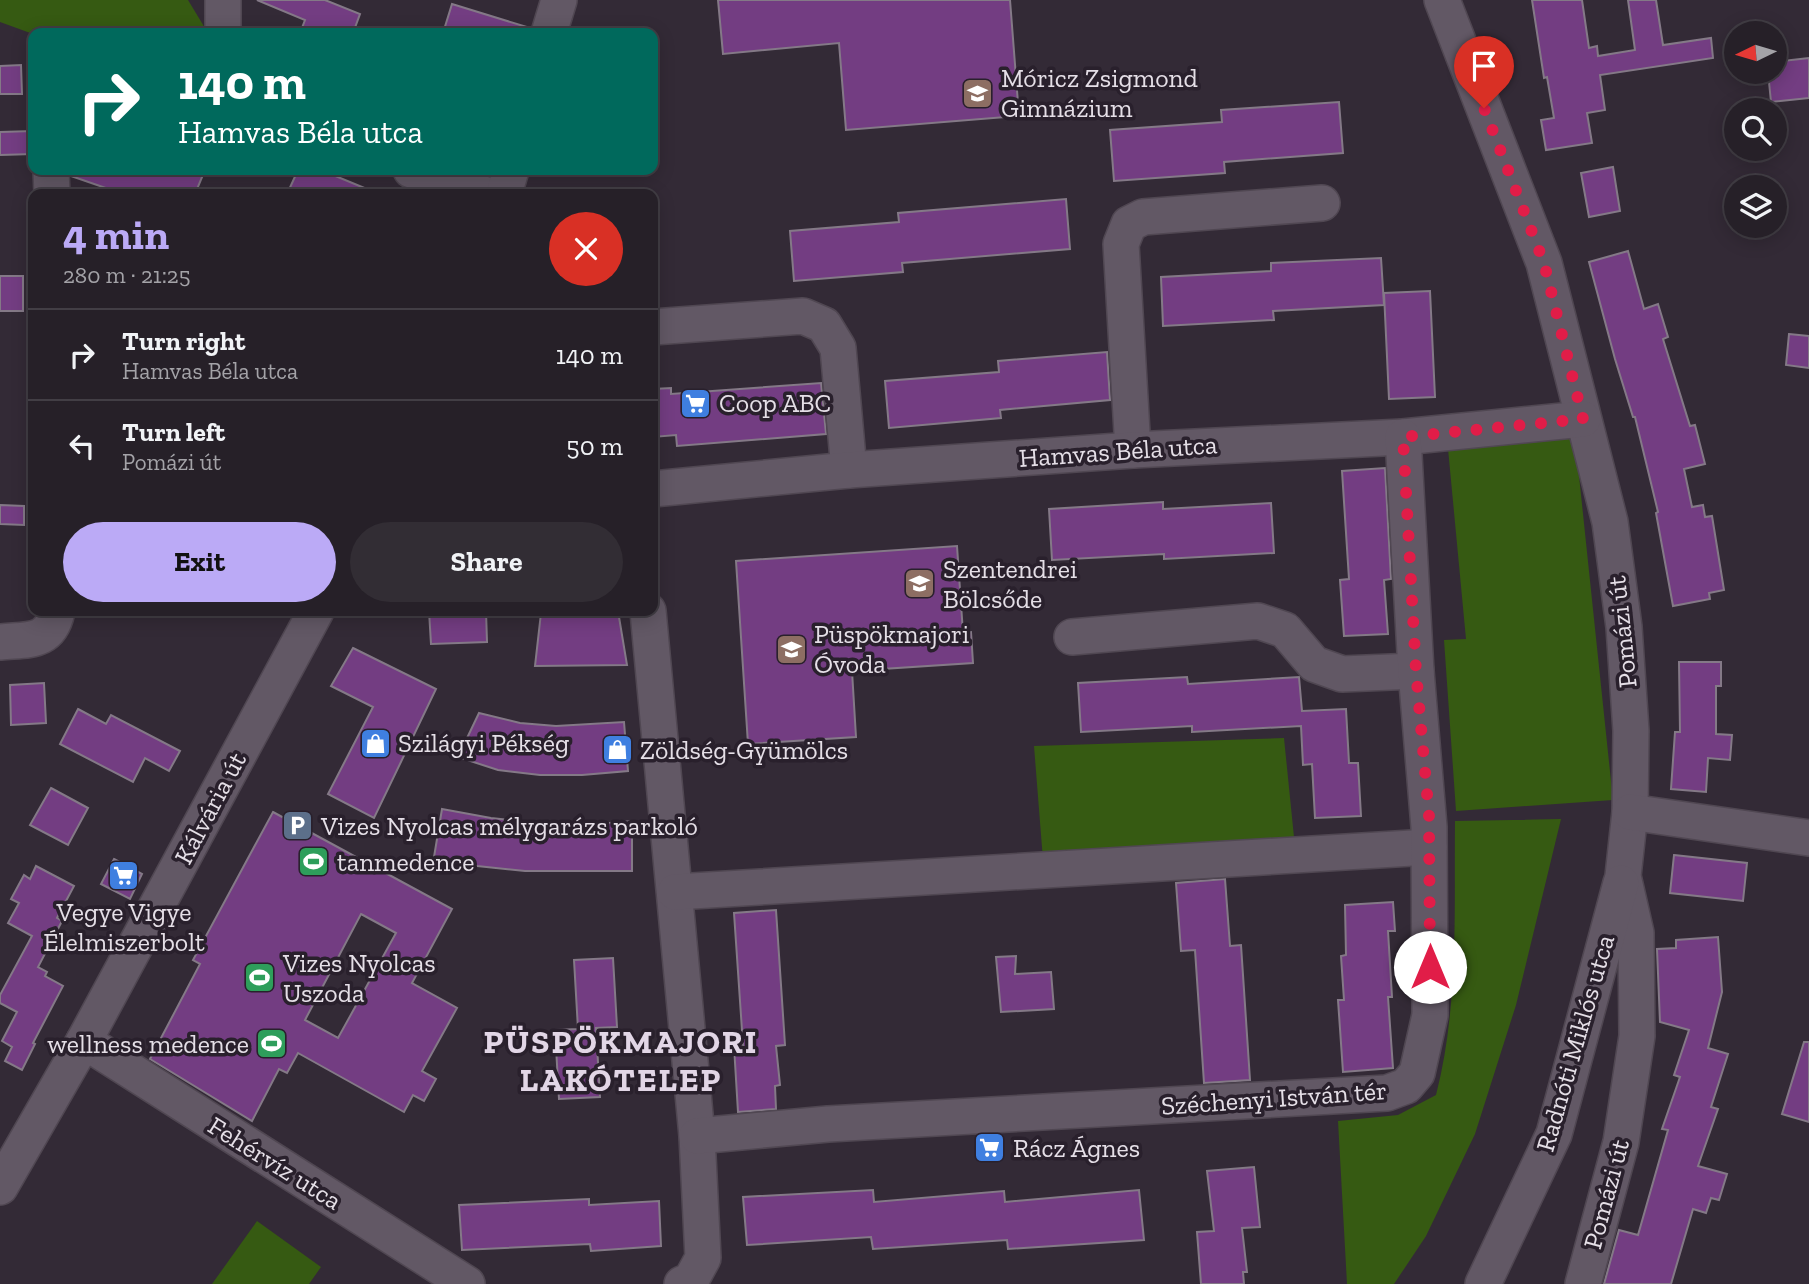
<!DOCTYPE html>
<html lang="en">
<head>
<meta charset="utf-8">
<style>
	:root { --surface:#262028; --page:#322d34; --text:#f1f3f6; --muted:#a4a3a8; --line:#423e45; --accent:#bbaaf6 }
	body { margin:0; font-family:"Zilla Slab",serif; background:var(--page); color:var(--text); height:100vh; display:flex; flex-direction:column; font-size:26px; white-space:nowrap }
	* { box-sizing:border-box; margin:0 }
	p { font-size:23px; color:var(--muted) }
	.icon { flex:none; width:38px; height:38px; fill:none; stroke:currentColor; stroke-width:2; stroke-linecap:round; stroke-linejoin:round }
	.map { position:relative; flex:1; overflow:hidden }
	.side { position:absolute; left:28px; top:189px; width:630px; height:427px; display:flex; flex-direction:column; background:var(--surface); border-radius:14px; box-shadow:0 4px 18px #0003,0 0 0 2px var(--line) }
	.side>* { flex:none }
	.banner { position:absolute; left:28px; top:28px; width:630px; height:147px; border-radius:14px; box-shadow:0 4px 18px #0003,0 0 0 2px var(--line); background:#00695c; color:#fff; overflow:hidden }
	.needle { width:46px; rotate:265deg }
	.tools { position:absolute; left:1724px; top:21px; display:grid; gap:14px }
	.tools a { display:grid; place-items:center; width:63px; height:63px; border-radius:50%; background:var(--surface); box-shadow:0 4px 18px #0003,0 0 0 2px var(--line); font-size:35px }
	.pin { position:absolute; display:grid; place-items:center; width:60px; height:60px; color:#fff; margin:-72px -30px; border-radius:50% 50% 50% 0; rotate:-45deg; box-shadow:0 0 7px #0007 }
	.pin .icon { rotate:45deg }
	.me { position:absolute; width:77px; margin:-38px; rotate:0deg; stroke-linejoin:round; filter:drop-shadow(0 0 5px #0008) }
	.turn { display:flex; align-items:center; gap:24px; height:147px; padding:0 35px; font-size:32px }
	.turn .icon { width:91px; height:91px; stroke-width:2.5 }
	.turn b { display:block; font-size:49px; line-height:60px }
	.round { display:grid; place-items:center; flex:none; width:74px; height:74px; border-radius:37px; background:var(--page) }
	.overview { display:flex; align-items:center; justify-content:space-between; height:119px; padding:0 35px }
	h1 { font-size:42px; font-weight:700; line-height:52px; color:var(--accent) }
	.button { display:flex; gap:14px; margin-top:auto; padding:14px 35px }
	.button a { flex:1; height:80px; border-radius:42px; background:var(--accent); color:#111; font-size:28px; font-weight:700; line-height:80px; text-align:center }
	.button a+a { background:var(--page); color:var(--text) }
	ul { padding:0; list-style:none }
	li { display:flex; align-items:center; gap:21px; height:91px; padding:0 35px; border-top:2px solid var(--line) }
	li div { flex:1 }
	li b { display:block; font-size:26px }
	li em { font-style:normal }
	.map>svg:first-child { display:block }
	.green { fill:#365a12 }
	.building { fill:#733d82; stroke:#847987; stroke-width:2; fill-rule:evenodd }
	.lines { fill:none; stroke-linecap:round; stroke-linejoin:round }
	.minor-casing { stroke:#504752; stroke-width:38 }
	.minor { stroke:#625865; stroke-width:35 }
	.route { stroke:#e11d48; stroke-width:12; stroke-dasharray:0 21.6 }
	.labels { text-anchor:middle; stroke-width:7; stroke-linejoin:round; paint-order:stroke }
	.poi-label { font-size:26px; fill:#e5dfe7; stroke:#29202c; text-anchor:start }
	.street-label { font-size:26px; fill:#e5dfe7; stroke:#29202c }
	.district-label { font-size:33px; font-weight:bold; letter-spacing:2px; fill:#e2d6e6; stroke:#29202c }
</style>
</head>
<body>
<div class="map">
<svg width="1809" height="1284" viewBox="0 0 1809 1284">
	<rect width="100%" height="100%" fill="#332a36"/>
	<g class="green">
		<polygon points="0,0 188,0 208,33 33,34 0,22"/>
		<polygon points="1574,428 1613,800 1456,811 1444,640 1466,639 1447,438"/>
		<polygon points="1284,738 1295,847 1043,860 1034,746"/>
		<path d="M1561,819L1516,1005L1475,1134L1426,1236L1394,1284H1347L1338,1121L1398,1115L1436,1095C1459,1006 1454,912 1455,821Z"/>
		<polygon points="257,1221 321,1267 309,1284 212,1284"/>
	</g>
	<g class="building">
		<polygon points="257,0 325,0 360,14 353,33 300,33 305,20"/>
		<polygon points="718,0 1010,0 1019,116 846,130 839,43 723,54"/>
		<polygon points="1532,0 1582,0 1589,48 1597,46 1598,56 1635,50 1628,0 1656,0 1663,45 1711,38 1713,58 1600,75 1605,110 1587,113 1592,143 1546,150 1541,120 1554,118 1547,77 1544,78"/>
		<polygon points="452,4 530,28 529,33 443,33"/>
		<polygon points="1809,58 1809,98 1771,102 1768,72 1774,72 1774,62"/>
		<polygon points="21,65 22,94 0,94 0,66"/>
		<polygon points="1339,102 1343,153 1224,162 1225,173 1114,181 1110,130 1222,122 1221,110"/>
		<polygon points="33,131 33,154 0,155 0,132"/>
		<polygon points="1613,167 1620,211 1589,217 1581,173"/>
		<polygon points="71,170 205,170 195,194 123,194 71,176"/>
		<polygon points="298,170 321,170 379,194 287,194"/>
		<polygon points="1066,199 1070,249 902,263 903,272 794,281 790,231 899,222 898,213"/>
		<polygon points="1628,251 1644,309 1658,304 1668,337 1663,339 1690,426 1695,425 1705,464 1684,469 1692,507 1703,505 1705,517 1712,516 1724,590 1709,593 1710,599 1673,606 1656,513 1658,512 1635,417 1633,417 1615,359 1589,262"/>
		<polygon points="1381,258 1384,305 1273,311 1274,320 1163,326 1161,277 1271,271 1271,263"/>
		<rect x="0" y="276" width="23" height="35"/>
		<polygon points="1430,291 1435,397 1389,399 1384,293"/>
		<polygon points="1789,334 1809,336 1809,368 1786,365"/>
		<polygon points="1107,352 1110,400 1000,410 1001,418 889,428 885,381 999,372 998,361"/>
		<polygon points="821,383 826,434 677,446 676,435 653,437 653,389 671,388 671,394"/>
		<polygon points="1385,468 1391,579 1384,580 1388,634 1344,636 1340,580 1349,579 1342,471"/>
		<polygon points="1163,502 1163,509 1271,503 1274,553 1164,559 1164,554 1052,560 1049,509"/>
		<polygon points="0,505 24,506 24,525 0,524"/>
		<polygon points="957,546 963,633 971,632 973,663 852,671 856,737 748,744 736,561"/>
		<polygon points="429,611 486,611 487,642 431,644"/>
		<polygon points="618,611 627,665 535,666 541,613"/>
		<polygon points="353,648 436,689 374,818 328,794 373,707 331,686"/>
		<polygon points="1679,662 1721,662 1721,686 1716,686 1716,734 1732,735 1730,760 1708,758 1706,792 1671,789 1675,732 1680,732"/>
		<polygon points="1187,677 1188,684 1299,677 1302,711 1346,709 1349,763 1358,763 1361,816 1315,818 1312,764 1303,765 1301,726 1192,732 1192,726 1081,732 1078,683"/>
		<polygon points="44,683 46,723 11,725 10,685"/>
		<polygon points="78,709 106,724 111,715 180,751 169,771 145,758 133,782 60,744"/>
		<polygon points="479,713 520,723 556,726 624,722 628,771 582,775 540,775 498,770 458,757"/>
		<polygon points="51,788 88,808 68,845 30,825"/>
		<polygon points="442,809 491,818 529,822 597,824 632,821 632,871 525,871 477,866 434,857"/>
		<path d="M273,812L452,909L412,983L457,1008L422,1071L436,1079L424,1101L413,1095L404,1112L298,1053L287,1073L279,1069L252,1121L150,1059L200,964L193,960ZM361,914L396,933L338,1038L305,1020Z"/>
		<polygon points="1674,855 1747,863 1743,901 1670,893"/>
		<polygon points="114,859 142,874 130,899 101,884"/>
		<polygon points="36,866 74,886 57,918 62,921 38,967 47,972 45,976 63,986 33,1043 35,1044 22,1070 5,1061 12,1047 2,1041 17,1012 0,1003 0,995 32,936 8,923 19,903 11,899 24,875 30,879"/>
		<polygon points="1225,879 1230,946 1241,945 1250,1080 1204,1083 1195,950 1181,951 1176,883"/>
		<polygon points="1393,902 1395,931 1388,931 1392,997 1388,997 1393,1068 1343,1072 1338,1000 1344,1000 1341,956 1346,955 1345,905"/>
		<polygon points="776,910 785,1045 776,1046 780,1085 775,1086 776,1109 738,1112 734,1046 743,1045 734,913"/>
		<polygon points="1718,937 1722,992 1708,1048 1728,1054 1711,1107 1718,1109 1698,1166 1727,1174 1719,1200 1711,1198 1706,1213 1693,1209 1671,1284 1604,1284 1619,1230 1638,1235 1668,1130 1662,1129 1680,1077 1674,1075 1689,1030 1660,1022 1657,949 1676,948 1676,940"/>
		<polygon points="1016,956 1015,974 1051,972 1054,1009 1001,1012 996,957"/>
		<polygon points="613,958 617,1027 596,1028 600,1097 559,1099 555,1030 578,1029 574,960"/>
		<polygon points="1804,1042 1809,1042 1809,1122 1782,1114"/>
		<polygon points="1254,1167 1260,1227 1242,1228 1247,1272 1243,1272 1244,1284 1201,1284 1197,1232 1214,1231 1207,1171"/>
		<polygon points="873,1190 874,1202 1004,1191 1005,1202 1139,1190 1144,1240 1008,1249 1007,1240 873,1249 871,1237 747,1245 743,1197"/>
		<polygon points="589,1199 589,1205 659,1201 661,1246 591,1251 590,1244 462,1250 459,1205"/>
	</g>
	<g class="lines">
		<defs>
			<g id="minor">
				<polyline points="223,0 223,33"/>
				<polyline points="1442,0 1544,263 1610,522 1624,627 1631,731 1630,812 1623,876 1636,933 1637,1036 1621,1142 1583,1284"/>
				<polyline points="549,33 559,0"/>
				<polyline points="51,170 52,194"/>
				<polyline points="411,170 484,194"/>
				<polyline points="504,194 511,170"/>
				<polyline points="653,327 803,316 824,325 838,348 849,470"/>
				<polyline points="1133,450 1121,244 1129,224 1143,217 1322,203"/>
				<polyline points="653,489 849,470 1133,450 1403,437 1583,419"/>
				<polyline points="648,611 697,1136 703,1258 691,1280 682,1284"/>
				<polyline points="1072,637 1258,621 1285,630 1314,664 1342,674 1416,671"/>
				<path d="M0,642C28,639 50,644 57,611"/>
				<polyline points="1630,812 1809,838"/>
				<polyline points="675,892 1429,847"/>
				<polyline points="84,1041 467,1284"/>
				<polyline points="697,1136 828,1124 1387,1093 1406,1086 1417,1073 1430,1015 1429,827 1416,671 1403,437"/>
				<polyline points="0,1187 84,1041 316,611"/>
				<polyline points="1483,1284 1554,1134 1621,883"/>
			</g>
		</defs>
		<use href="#minor" class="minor-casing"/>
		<use href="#minor" class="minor"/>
	</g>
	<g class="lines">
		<polyline class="route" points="1430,967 1429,816 1416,671 1403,437 1583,419 1544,263 1484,108"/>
	</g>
	<defs>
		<symbol id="school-square" viewBox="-11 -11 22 22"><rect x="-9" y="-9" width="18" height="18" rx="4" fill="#8d6e63" stroke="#29202c"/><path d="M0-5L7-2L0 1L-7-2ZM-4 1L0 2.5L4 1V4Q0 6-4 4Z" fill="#fff"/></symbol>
		<symbol id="supermarket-square" viewBox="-11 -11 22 22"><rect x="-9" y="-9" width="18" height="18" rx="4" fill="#3f7fe0" stroke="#29202c"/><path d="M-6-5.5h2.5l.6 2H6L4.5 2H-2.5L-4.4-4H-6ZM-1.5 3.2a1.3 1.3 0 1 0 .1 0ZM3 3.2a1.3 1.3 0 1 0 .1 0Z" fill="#fff"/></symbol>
		<symbol id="shop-square" viewBox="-11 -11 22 22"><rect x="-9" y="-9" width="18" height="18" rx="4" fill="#3f7fe0" stroke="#29202c"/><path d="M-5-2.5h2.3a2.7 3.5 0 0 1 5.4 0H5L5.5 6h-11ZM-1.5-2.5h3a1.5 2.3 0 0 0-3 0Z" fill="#fff"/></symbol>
		<symbol id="parking-square" viewBox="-11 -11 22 22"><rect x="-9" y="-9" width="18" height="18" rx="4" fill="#5c6f8a" stroke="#29202c"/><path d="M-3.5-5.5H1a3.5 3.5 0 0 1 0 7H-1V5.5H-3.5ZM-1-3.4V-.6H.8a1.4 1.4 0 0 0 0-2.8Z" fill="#fff"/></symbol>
		<symbol id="stadium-square" viewBox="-11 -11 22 22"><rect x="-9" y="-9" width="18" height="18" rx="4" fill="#2e9e5b" stroke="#29202c"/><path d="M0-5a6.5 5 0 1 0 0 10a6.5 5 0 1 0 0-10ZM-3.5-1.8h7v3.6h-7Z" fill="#fff"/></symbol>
	</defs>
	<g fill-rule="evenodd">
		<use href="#school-square" x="960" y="76" width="35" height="35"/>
		<use href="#supermarket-square" x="678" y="386" width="35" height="35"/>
		<use href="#school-square" x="902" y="566" width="35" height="35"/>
		<use href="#school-square" x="774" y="632" width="35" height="35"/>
		<use href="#shop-square" x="358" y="726" width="35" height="35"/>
		<use href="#shop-square" x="600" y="732" width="35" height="35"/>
		<use href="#parking-square" x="280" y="808" width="35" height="35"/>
		<use href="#stadium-square" x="296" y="844" width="35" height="35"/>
		<use href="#supermarket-square" x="106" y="858" width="35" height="35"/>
		<use href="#stadium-square" x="242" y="960" width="35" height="35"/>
		<use href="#stadium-square" x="254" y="1026" width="35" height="35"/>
		<use href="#supermarket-square" x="972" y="1130" width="35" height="35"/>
	</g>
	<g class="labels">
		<g class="poi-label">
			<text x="1001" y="87">Móricz Zsigmond<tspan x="1001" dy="30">Gimnázium</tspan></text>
			<text x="719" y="412">Coop ABC</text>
			<text x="943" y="578">Szentendrei<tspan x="943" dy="30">Bölcsőde</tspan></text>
			<text x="814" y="643">Püspökmajori<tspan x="814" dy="30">Óvoda</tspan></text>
			<text x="398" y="752">Szilágyi Pékség</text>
			<text x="640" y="759">Zöldség-Gyümölcs</text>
			<text x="321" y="835">Vizes Nyolcas mélygarázs parkoló</text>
			<text x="337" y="871">tanmedence</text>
			<text x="124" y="921" text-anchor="middle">Vegye Vigye<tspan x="124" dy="30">Élelmiszerbolt</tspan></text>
			<text x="283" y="972">Vizes Nyolcas<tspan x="283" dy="30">Uszoda</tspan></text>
			<text x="249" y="1053" text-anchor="end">wellness medence</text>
			<text x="1013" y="1157">Rácz Ágnes</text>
		</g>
		<g class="street-label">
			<text transform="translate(1118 451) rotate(-4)" y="9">Hamvas Béla utca</text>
			<text transform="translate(1622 632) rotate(-96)" y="9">Pomázi út</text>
			<text transform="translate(210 808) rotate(-62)" y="9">Kálvária út</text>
			<text transform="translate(1575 1043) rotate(-74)" y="9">Radnóti Miklós utca</text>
			<text transform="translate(1274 1098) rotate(-4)" y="9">Széchenyi István tér</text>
			<text transform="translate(275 1163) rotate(32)" y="9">Fehérvíz utca</text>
			<text transform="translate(1606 1194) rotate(-75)" y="9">Pomázi út</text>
		</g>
		<g class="district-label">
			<text x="621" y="1053">PÜSPÖKMAJORI<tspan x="621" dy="38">LAKÓTELEP</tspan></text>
		</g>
	</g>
</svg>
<div class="tools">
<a><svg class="needle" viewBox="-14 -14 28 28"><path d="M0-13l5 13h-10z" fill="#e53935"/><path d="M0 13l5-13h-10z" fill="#a4a3a8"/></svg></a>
<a><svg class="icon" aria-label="search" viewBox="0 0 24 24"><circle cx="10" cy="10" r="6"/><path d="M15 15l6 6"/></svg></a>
<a><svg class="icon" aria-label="layers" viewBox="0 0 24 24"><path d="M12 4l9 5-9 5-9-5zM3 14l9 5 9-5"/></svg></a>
</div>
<div class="pin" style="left:1484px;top:108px;background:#d93025"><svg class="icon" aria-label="arrive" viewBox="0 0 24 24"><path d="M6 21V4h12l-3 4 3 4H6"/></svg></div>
<svg class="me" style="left:1430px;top:967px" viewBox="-20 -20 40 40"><circle r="19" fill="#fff"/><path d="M0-13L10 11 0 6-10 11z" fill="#e11d48"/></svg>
<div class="banner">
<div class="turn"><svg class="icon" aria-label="right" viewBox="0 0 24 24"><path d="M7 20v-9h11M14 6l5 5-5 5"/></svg><div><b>140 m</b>Hamvas Béla utca</div></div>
</div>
<section class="side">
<div class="overview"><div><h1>4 min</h1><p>280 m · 21:25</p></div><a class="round" style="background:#d93025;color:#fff"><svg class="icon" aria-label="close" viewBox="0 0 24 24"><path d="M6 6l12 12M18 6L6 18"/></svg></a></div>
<ul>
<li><svg class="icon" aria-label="right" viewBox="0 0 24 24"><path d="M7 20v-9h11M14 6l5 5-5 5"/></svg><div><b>Turn right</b><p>Hamvas Béla utca</p></div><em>140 m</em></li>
<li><svg class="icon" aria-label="left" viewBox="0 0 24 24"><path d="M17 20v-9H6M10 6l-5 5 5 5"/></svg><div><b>Turn left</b><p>Pomázi út</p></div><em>50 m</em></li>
</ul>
<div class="button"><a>Exit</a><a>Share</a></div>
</section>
</div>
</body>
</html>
